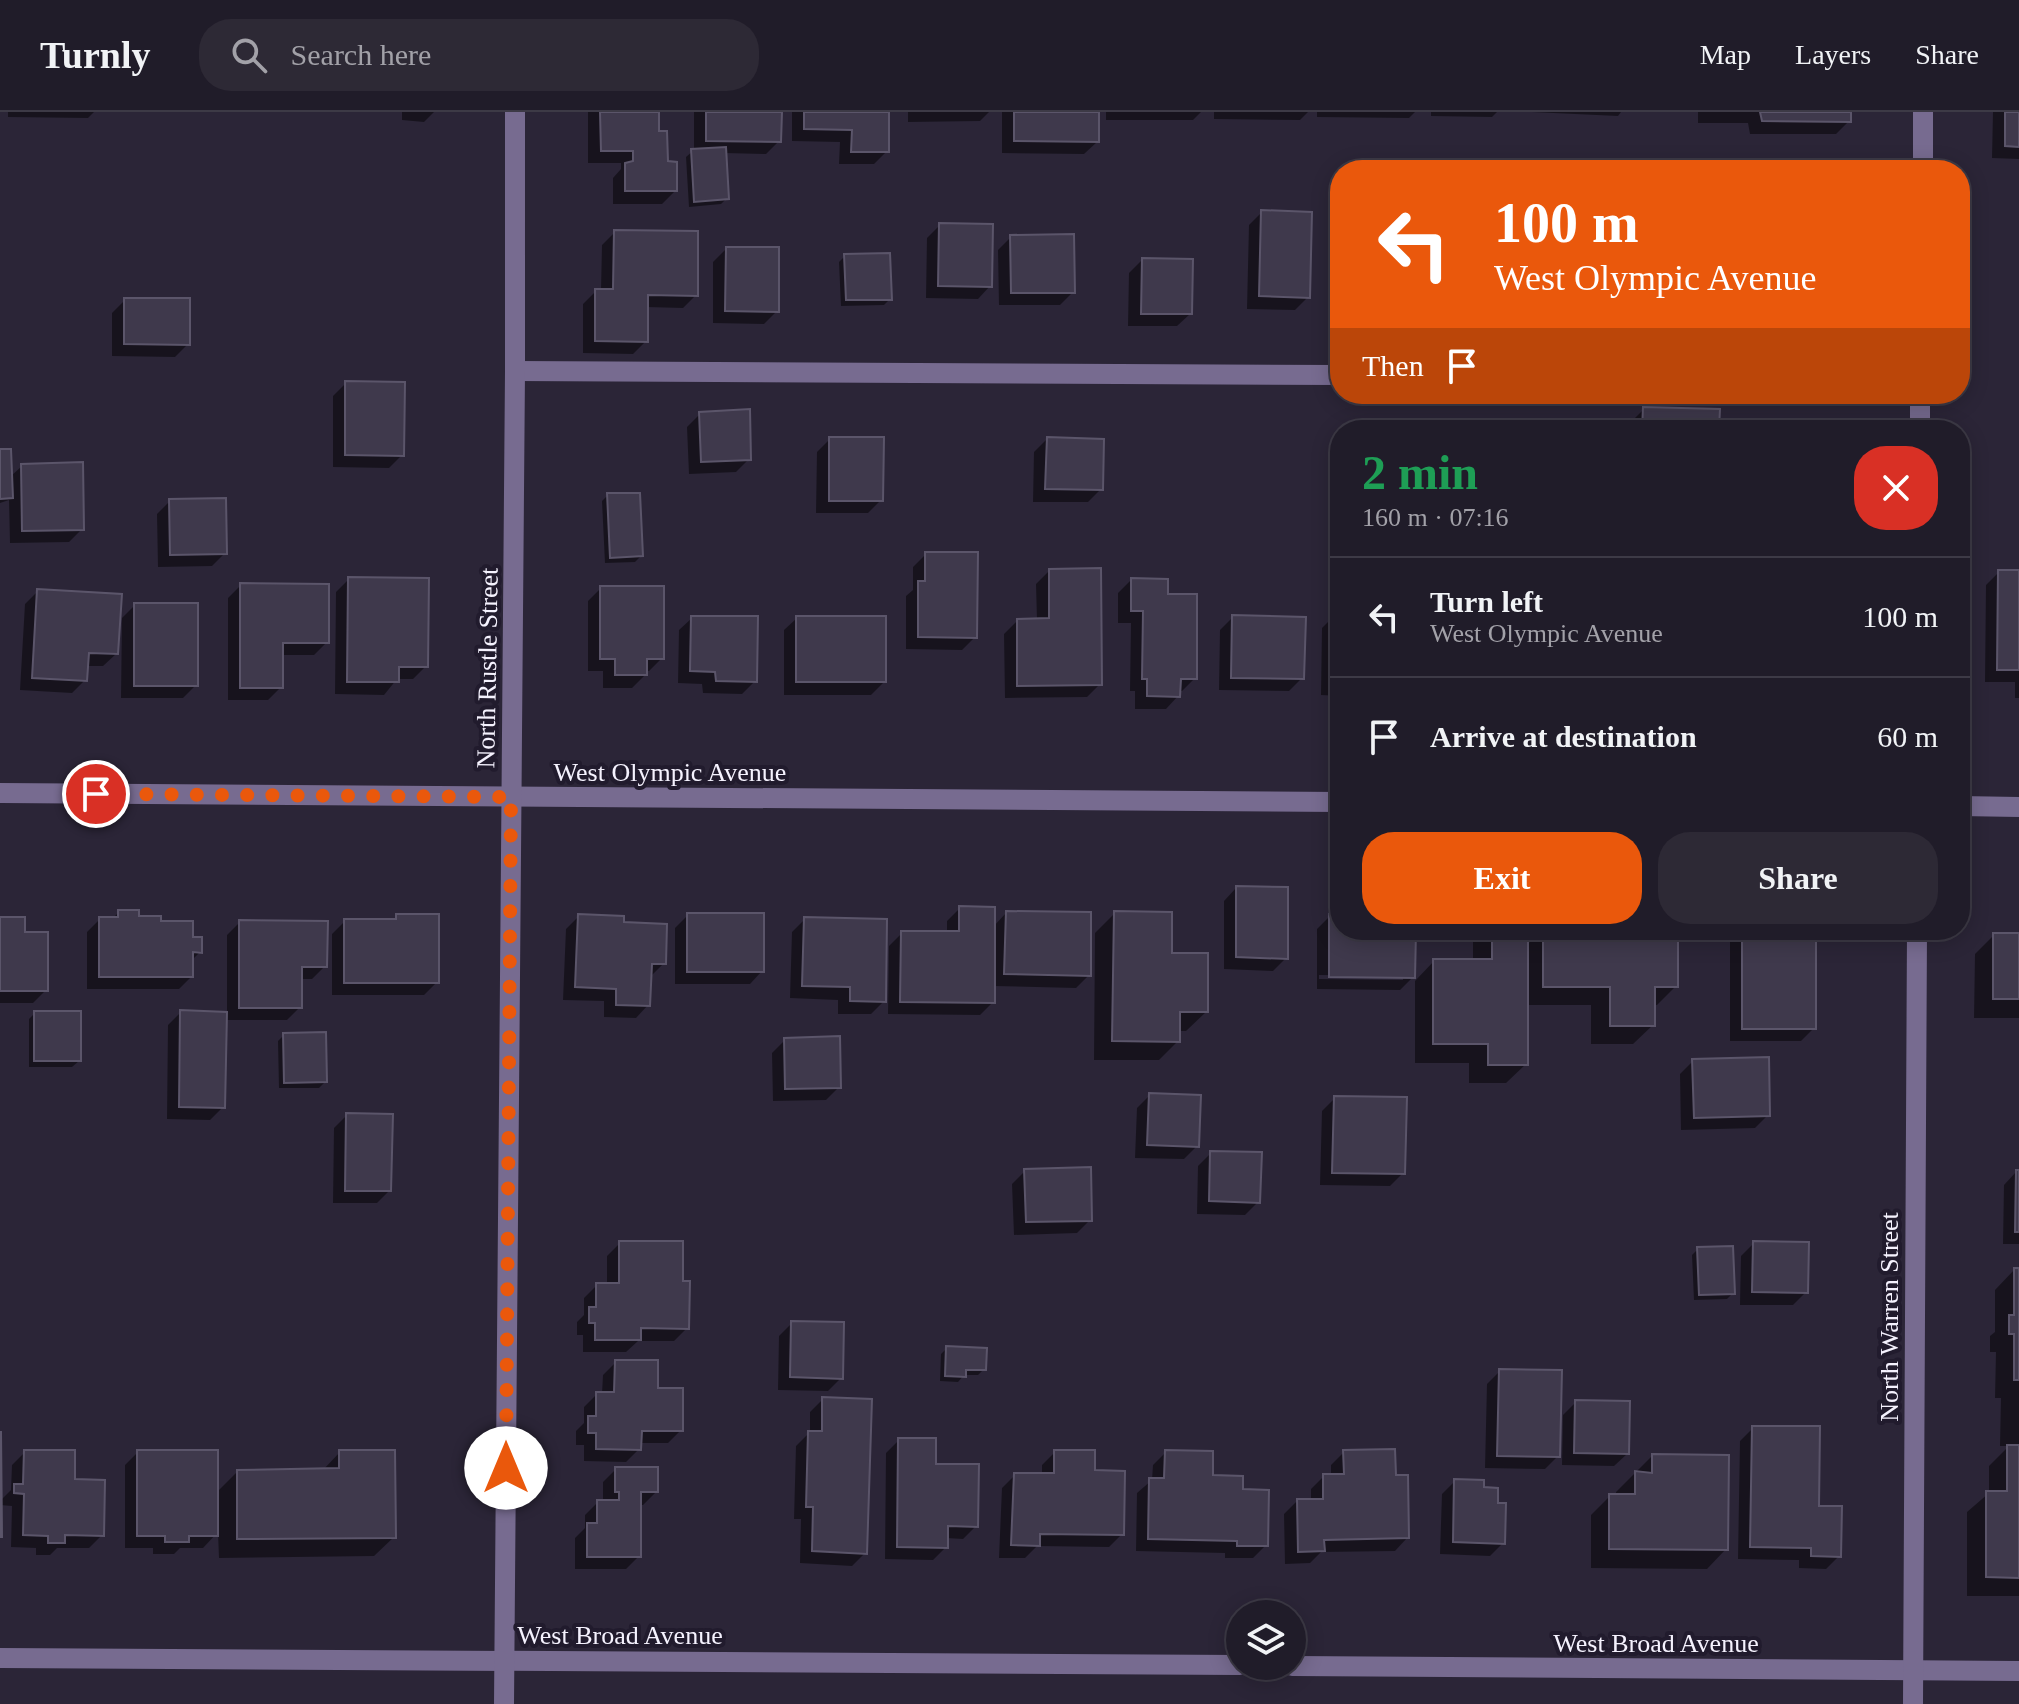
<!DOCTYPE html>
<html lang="en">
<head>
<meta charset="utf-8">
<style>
	:root { --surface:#201c29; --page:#2d2935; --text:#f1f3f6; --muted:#a2a1a8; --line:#3d3a46; --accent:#ea580c }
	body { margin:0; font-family:Georgia,serif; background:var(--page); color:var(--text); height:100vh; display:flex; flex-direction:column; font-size:30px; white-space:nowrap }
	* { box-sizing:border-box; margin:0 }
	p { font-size:26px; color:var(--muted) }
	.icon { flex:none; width:44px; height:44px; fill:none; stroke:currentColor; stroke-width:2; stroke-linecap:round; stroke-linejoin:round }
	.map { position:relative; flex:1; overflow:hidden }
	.side { position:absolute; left:1330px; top:308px; width:640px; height:520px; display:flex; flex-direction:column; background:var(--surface); border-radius:32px; box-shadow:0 4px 20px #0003,0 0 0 2px var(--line) }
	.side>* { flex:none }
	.guide { position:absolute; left:1330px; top:48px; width:640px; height:244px; border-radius:32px; box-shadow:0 4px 20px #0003,0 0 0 2px var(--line); background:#ea580c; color:#fff; overflow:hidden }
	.tools { position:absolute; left:1226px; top:1488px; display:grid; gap:16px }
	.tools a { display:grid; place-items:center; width:80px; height:80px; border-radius:50%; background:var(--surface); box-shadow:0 4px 20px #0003,0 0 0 2px var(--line); font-size:40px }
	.pin { position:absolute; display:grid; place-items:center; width:68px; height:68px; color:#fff; margin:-34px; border:4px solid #fff; border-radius:50%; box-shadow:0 2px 8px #0007 }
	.me { position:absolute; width:88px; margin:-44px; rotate:0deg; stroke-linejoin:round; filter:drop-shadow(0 0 6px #0008) }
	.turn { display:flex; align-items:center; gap:28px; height:168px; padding:0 32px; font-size:36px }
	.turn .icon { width:104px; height:104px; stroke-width:2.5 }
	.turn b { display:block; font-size:56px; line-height:68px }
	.then { display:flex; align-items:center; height:76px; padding:0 32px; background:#0003; gap:16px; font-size:30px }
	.round { display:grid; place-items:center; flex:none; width:84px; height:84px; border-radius:32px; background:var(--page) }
	.head { display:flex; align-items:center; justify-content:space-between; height:136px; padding:0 32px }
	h1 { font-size:48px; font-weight:700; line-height:60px; color:#1e9e55 }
	.cta { display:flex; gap:16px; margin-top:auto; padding:16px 32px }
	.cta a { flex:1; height:92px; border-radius:32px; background:var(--accent); color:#fff; font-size:32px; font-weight:700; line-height:92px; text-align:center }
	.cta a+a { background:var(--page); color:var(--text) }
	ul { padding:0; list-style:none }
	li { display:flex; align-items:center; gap:24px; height:120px; padding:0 32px; border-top:2px solid var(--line) }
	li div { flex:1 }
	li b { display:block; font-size:30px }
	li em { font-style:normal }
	header { display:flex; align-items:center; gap:48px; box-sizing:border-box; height:112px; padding:0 40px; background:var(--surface); border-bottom:2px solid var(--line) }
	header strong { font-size:38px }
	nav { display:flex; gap:44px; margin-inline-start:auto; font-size:28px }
	.search { width:560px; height:72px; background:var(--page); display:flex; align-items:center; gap:20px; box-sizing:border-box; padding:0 28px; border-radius:32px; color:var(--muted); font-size:30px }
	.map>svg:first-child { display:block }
	.shadow { fill:#0007; fill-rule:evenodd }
	.building { fill:#3f394c; stroke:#5b556a; stroke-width:2 }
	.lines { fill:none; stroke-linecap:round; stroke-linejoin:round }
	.minor { stroke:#776b90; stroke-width:20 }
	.route { stroke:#ea580c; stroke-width:14; stroke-dasharray:0 25.2 }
	.labels { text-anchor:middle; stroke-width:8; stroke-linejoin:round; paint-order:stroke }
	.street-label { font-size:26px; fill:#f5f2fe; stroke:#211b2d }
</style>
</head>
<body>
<header>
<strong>Turnly</strong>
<div class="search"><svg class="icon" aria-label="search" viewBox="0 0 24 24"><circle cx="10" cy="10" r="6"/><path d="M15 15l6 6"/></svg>Search here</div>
<nav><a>Map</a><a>Layers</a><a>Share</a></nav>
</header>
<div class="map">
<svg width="2019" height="1592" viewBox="0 0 2019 1592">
	<rect width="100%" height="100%" fill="#2b2537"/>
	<g class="shadow">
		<polygon points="8,0 94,0 88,6 8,5"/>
		<polygon points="402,0 434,0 424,10 402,8"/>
		<polygon points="588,0 657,0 657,21 675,79 662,92 613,92 613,66 621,57 621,51 588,51"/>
		<polygon points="694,0 780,0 779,29 766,42 724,41 727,86 721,92 689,95 686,45 694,38"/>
		<polygon points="792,0 887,0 887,39 874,52 839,52 840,30 792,29"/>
		<polygon points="908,0 989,0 980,9 908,10"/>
		<polygon points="1002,0 1097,0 1097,30 1084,42 1002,41"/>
		<polygon points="1106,0 1201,0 1193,8 1106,8"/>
		<polygon points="1214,0 1308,0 1300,8 1214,7"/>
		<polygon points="1317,0 1415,0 1409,6 1317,5"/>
		<polygon points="1431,0 1497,0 1492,5 1431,4"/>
		<polygon points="1532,0 1621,0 1618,4"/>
		<polygon points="1698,0 1849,0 1849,9 1836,22 1750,22 1748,11 1698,11"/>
		<polygon points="1993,0 2019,0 2019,47 1992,46"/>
		<polygon points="1262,100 1308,185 1295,198 1247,197 1249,113"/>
		<polygon points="940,113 990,174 978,187 926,186 927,126"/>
		<polygon points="615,120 696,183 683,196 646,195 646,229 633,242 583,241 583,192 596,179 601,179 602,133"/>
		<polygon points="1011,125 1073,180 1060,193 999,193 998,138"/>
		<polygon points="726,137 777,199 764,212 713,211 713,150"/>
		<polygon points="845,144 890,187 884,193 841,194 839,150"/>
		<polygon points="1142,148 1190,202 1177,214 1128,214 1129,161"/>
		<polygon points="125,188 188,232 175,245 112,244 112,201"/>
		<polygon points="346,271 402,343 389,356 333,355 333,284"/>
		<polygon points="1644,297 1717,318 1630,318 1631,310"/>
		<polygon points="700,302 749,347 736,360 689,362 687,315"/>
		<polygon points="830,327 881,388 868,401 816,401 817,340"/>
		<polygon points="1047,327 1101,377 1088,390 1033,390 1034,340"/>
		<polygon points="0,339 10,365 22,354 82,417 69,430 10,431 9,388 0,391"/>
		<polygon points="608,383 641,444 635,450 605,451 602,389"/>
		<polygon points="170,389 225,441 212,454 158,455 157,402"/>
		<polygon points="926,442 975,525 962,538 906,537 906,484 913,478 913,455"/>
		<polygon points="1049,459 1100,572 1087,585 1005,586 1004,522 1017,509 1037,508 1036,472"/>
		<polygon points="1999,460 2019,460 2019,586 2015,586 2015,570 1985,570 1986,473"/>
		<polygon points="349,467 426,554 413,567 397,567 384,583 335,582 336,480"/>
		<polygon points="1131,468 1166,484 1195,566 1182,579 1179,579 1178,584 1166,597 1135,597 1135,579 1130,579 1131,511 1118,511 1118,481"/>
		<polygon points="241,473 327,530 314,543 281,543 281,575 268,588 228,588 228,486"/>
		<polygon points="601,476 662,546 649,559 645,559 645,563 632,576 603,576 603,559 588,559 588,489"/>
		<polygon points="38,479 116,542 103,554 86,554 85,568 72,581 20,578 25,492"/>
		<polygon points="135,493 196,573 183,586 121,586 122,506"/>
		<polygon points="1335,503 1340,503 1340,584 1321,583 1322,516"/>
		<polygon points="1233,505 1302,566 1289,579 1219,578 1220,518"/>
		<polygon points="692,506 755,569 742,582 703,581 702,572 678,571 679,518"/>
		<polygon points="797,506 884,570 871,583 784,583 784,518"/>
		<polygon points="1236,776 1286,846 1273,859 1224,857 1224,789"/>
		<polygon points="960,796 993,815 1006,801 1089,863 1076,876 993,874 993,890 980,903 888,902 889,834 902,821 947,821 947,809"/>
		<polygon points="119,800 159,811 191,827 200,840 191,849 191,865 179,877 87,877 87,820 100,807 112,807"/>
		<polygon points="1115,801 1206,900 1186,919 1178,919 1178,929 1159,948 1094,948 1095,821"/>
		<polygon points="688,803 762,859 750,872 675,872 675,816"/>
		<polygon points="397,804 437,870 424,883 332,883 332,822 345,809 392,809"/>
		<polygon points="579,804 622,812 664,851 651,864 648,893 636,906 604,905 604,889 563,888 566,817"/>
		<path d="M1330,804H1340V818H1414L1413,865L1400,878L1317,877V817ZM1319,863L1403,864V868L1319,867Z"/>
		<polygon points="0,807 23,822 46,878 33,891 0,891"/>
		<polygon points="805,807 884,889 871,902 838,902 838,888 790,886 792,820"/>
		<polygon points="240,810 325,854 312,867 300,867 300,895 287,908 225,908 223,995 210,1008 167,1007 168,913 181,900 227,902 227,823"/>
		<polygon points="1480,818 1526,818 1526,834 1541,818 1676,818 1676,874 1657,893 1653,893 1653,913 1633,932 1591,932 1591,893 1526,893 1526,952 1506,971 1469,971 1469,951 1415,951 1415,869 1434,849 1473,849 1473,824"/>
		<polygon points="1740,818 1814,818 1814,916 1801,929 1730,929 1730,828"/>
		<polygon points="2019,822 2019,906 1974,906 1975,842 1994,823"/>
		<polygon points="35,901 79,949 72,955 29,955 29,907"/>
		<polygon points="284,923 325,970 319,976 279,976 278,929"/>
		<polygon points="785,928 839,975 826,988 773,989 772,941"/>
		<polygon points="1693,949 1768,1003 1755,1016 1681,1018 1680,962"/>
		<polygon points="1150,983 1197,1034 1184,1047 1135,1046 1137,996"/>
		<polygon points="1335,986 1403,1061 1390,1074 1320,1073 1322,999"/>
		<polygon points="347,1003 390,1078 377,1091 333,1091 334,1016"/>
		<polygon points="1211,1041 1258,1090 1245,1103 1197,1102 1198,1054"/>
		<polygon points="1025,1059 1090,1108 1077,1121 1014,1123 1012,1072"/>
		<polygon points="2016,1060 2019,1060 2019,1132 2003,1132 2004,1073"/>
		<polygon points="620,1131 680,1171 687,1216 674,1229 638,1229 626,1240 583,1240 583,1223 577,1223 577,1210 584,1203 584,1186 597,1173 607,1173 607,1144"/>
		<polygon points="1754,1131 1806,1180 1793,1193 1740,1193 1741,1144"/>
		<polygon points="1698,1137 1733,1181 1727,1187 1694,1188 1692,1143"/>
		<polygon points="2014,1158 2019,1158 2019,1484 1967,1484 1967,1400 1989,1381 1989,1354 2009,1334 2000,1334 2001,1286 1995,1286 1996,1240 1990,1240 1990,1224 1995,1220 1995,1178"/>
		<polygon points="792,1211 841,1266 828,1279 778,1278 779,1224"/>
		<polygon points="947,1236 984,1257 978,1263 964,1263 958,1270 940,1269 941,1242"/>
		<polygon points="616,1250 656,1278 681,1318 668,1331 639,1331 639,1337 626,1350 584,1349 584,1333 576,1333 576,1319 584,1311 584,1295 597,1282 602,1282 603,1263"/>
		<polygon points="1500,1259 1558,1344 1545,1357 1485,1356 1487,1272"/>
		<polygon points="823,1287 865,1441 852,1454 800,1451 801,1407 794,1407 796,1334 810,1320 810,1300"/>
		<polygon points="1576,1290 1627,1342 1614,1354 1562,1353 1563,1303"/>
		<polygon points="1753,1316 1817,1396 1839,1444 1826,1457 1799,1456 1799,1448 1738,1447 1740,1329"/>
		<polygon points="899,1328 934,1354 976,1414 963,1427 946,1426 946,1435 933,1448 885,1447 886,1341"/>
		<polygon points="25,1340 73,1369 102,1423 89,1436 57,1436 50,1443 36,1443 36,1436 11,1435 12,1394 0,1393 0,1389 11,1378 12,1353"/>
		<polygon points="138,1340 216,1381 237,1360 322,1359 340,1340 394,1425 374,1444 219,1446 218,1420 203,1436 180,1436 174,1442 153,1442 153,1436 125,1436 125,1353"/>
		<polygon points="1055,1340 1093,1360 1122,1422 1109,1435 1037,1434 1025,1446 999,1446 1002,1376 1015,1363 1042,1363 1042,1353"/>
		<polygon points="1166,1340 1241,1379 1266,1433 1253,1446 1225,1446 1225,1441 1136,1439 1137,1381 1152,1368 1153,1353"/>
		<polygon points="1344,1340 1394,1366 1407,1426 1395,1439 1321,1440 1310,1451 1285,1452 1284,1402 1297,1389 1311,1389 1311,1377 1324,1364 1331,1364 1331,1353"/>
		<polygon points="1652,1344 1726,1437 1707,1457 1591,1456 1591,1403 1610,1384 1616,1384 1616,1380"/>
		<polygon points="616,1357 656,1380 643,1393 639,1393 639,1444 626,1457 575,1457 575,1426 585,1416 585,1403 598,1390 603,1390 603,1370"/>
		<polygon points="1455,1369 1503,1431 1490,1444 1440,1442 1442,1382"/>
	</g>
	<g class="building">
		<polygon points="600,0 659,0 659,19 667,19 668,49 677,50 677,79 625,79 625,51 633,49 633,39 601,39"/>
		<polygon points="706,0 782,0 781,30 706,29"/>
		<polygon points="804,0 889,0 889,40 851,40 852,18 804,17"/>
		<polygon points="1014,0 1099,0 1099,30 1014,29"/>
		<polygon points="1760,0 1851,0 1851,10 1762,9"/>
		<polygon points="2005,0 2019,0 2019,35 2005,34"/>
		<polygon points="726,35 729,87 694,90 691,37"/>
		<polygon points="1261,98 1312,100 1310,186 1259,184"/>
		<polygon points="939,111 993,112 992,175 938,174"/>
		<polygon points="614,118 698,119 698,184 648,183 648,230 595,229 595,177 613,177"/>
		<polygon points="1074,122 1075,181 1011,181 1010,123"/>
		<polygon points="726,135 779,135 779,200 725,199"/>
		<polygon points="890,141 892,188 846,188 844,142"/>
		<polygon points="1142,146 1193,147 1192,202 1141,202"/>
		<polygon points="124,186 190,186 190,233 124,232"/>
		<polygon points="345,269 405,270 404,344 345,343"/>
		<polygon points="1643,295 1720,297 1719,318 1642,318"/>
		<polygon points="750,297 751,348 701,350 699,300"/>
		<polygon points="829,325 884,325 883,389 829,389"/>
		<polygon points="1047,325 1104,327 1103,378 1045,377"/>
		<polygon points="0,337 11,337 13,386 0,387"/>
		<polygon points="83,350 84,418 22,419 21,352"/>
		<polygon points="607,381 640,381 643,444 610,446"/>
		<polygon points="226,386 227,442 170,443 169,387"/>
		<polygon points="925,440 978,440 977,526 918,525 918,469 925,469"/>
		<polygon points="1101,456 1102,573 1017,574 1017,507 1049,506 1049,457"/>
		<polygon points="1998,458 2019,458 2019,558 1997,558"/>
		<polygon points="348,465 429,466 428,555 399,555 399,570 347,570"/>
		<polygon points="1131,466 1168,467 1168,482 1197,482 1197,567 1181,567 1180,585 1147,584 1147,567 1142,567 1143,499 1131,499"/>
		<polygon points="240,471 329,472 329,531 283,531 283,576 240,576"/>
		<polygon points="600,474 664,474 664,547 647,547 647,563 615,563 615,547 600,547"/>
		<polygon points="37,477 122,482 118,542 89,541 87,569 32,566"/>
		<rect x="134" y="491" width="64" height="83"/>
		<polygon points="1334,501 1340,501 1340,571 1333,571"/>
		<polygon points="1232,503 1306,505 1304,567 1231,566"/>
		<polygon points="691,504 758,504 757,570 716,569 715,560 690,559"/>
		<rect x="796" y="504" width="90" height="66"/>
		<polygon points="1236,774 1288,775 1288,847 1236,845"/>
		<polygon points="959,794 995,795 995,891 900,890 901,819 959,819"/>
		<polygon points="118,798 139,798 139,804 161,804 161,809 193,809 193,825 202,825 202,841 193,840 193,865 99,865 99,805 118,805"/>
		<polygon points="1006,799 1091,800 1091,864 1004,862"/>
		<polygon points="1114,799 1172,800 1172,841 1208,841 1208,900 1180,900 1180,930 1112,929"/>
		<rect x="687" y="801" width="77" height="59"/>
		<polygon points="396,802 439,802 439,871 344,871 344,807 396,807"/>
		<polygon points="578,802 624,804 624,810 667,812 666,852 652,852 650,894 616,893 616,877 575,875"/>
		<polygon points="1329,802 1340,802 1340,818 1416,818 1415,866 1329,865"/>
		<polygon points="0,805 25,805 25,820 48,820 48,879 0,879"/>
		<polygon points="804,805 887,807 886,890 850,889 850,875 802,874"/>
		<polygon points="239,808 328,809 327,855 302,855 302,896 239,896"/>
		<polygon points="1492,818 1528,818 1528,953 1488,953 1488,932 1433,932 1433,847 1492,847"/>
		<polygon points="1543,818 1678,818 1678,875 1655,875 1655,914 1610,914 1610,875 1543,875"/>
		<rect x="1742" y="818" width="74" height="99"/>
		<rect x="1993" y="821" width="26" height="66"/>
		<polygon points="180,898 227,900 225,996 179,995"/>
		<rect x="34" y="899" width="47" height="50"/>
		<polygon points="326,920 327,970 284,971 283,921"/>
		<polygon points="840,924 841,976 785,977 784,926"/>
		<polygon points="1769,945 1770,1004 1694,1006 1692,947"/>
		<polygon points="1149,981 1201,983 1199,1035 1147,1033"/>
		<polygon points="1334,984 1407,985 1405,1062 1332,1061"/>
		<polygon points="346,1001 393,1002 391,1079 345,1079"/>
		<polygon points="1210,1039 1262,1040 1260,1091 1209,1089"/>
		<polygon points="1091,1055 1092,1109 1026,1110 1024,1057"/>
		<polygon points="2016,1058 2019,1058 2019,1120 2015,1120"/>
		<polygon points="619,1129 683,1129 683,1169 690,1169 689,1217 641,1216 641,1228 595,1228 595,1211 589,1211 589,1195 596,1195 596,1171 619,1171"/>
		<polygon points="1753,1129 1809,1130 1808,1181 1752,1180"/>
		<polygon points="1733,1134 1735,1182 1699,1183 1697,1135"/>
		<polygon points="2014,1156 2019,1156 2019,1268 2014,1268 2014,1222 2009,1222 2009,1203 2014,1203"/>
		<polygon points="791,1209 844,1210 843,1267 790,1265"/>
		<polygon points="946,1234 987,1236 986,1258 966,1258 966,1265 945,1264"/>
		<polygon points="615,1248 658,1248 658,1276 683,1276 683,1319 642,1319 641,1338 596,1337 596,1321 588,1321 588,1304 596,1304 596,1280 614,1280"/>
		<polygon points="1499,1257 1562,1258 1560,1345 1497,1344"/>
		<polygon points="822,1285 872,1287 867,1442 812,1439 813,1395 806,1395 808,1319 822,1319"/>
		<polygon points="1575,1288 1630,1289 1629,1342 1574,1341"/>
		<polygon points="1752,1314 1820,1314 1819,1394 1842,1394 1841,1445 1811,1444 1811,1436 1750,1435"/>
		<polygon points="0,1320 1,1320 2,1425 0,1425"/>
		<polygon points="898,1326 936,1326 936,1352 979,1352 978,1415 948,1414 948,1436 897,1435"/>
		<polygon points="2007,1333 2019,1333 2019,1466 1986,1465 1986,1379 2007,1379"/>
		<polygon points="1395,1337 1396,1363 1408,1363 1409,1426 1324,1428 1325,1439 1298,1440 1297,1387 1323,1387 1323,1362 1344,1362 1343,1338"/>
		<polygon points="24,1338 75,1338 75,1367 105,1368 104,1424 65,1423 65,1431 48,1431 48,1424 23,1423 24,1382 14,1381 14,1372 23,1372"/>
		<polygon points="137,1338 218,1338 218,1424 189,1424 189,1430 165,1430 165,1424 137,1424"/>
		<polygon points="339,1338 395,1338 396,1426 237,1427 237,1358 339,1356"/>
		<polygon points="1054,1338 1095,1338 1095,1358 1125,1359 1124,1423 1040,1422 1040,1434 1011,1433 1014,1361 1054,1361"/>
		<polygon points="1165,1338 1213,1339 1213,1363 1243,1364 1243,1377 1269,1378 1268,1434 1237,1434 1237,1429 1148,1427 1149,1366 1164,1366"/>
		<polygon points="1652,1342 1729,1343 1728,1438 1609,1437 1609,1382 1635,1382 1635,1359 1652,1361"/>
		<polygon points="615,1355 658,1355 658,1380 641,1380 641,1445 587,1445 587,1411 597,1411 597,1388 619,1388 619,1380 615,1380"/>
		<polygon points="1454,1367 1484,1368 1484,1375 1498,1376 1498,1391 1506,1391 1505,1432 1453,1430"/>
	</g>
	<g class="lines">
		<g class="minor">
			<polyline points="1923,58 1923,0"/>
			<polyline points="515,259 1340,263"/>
			<polyline points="1920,318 1920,282"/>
			<polyline points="0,681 1340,690"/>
			<polyline points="1960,694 2019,695"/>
			<polyline points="0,1546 1240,1553"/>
			<polyline points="1292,1554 2019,1559"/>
			<polyline points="504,1592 515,259 515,0"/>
			<polyline points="1913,1592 1917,818"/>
		</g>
	</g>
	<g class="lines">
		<polyline class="route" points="96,682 511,685 506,1356"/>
	</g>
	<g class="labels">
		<g class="street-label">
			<text transform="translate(487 556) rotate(-89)" y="9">North Rustle Street</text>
			<text x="670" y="669">West Olympic Avenue</text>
			<text transform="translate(1889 1205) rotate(-90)" y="9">North Warren Street</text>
			<text x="620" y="1532">West Broad Avenue</text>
			<text x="1656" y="1540">West Broad Avenue</text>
		</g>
	</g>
</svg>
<div class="tools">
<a><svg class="icon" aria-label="layers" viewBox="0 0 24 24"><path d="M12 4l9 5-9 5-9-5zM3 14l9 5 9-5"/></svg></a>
</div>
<div class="pin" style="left:96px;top:682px;background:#d93025"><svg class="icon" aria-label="arrive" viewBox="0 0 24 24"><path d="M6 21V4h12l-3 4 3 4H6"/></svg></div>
<svg class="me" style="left:506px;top:1356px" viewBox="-20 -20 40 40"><circle r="19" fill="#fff"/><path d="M0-13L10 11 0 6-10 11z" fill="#ea580c"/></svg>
<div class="guide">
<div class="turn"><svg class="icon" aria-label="left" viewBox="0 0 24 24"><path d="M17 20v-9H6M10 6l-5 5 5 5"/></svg><div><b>100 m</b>West Olympic Avenue</div></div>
<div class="then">Then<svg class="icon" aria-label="arrive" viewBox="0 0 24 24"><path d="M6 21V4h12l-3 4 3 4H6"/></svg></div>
</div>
<section class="side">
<div class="head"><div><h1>2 min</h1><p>160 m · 07:16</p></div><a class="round" style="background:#d93025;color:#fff"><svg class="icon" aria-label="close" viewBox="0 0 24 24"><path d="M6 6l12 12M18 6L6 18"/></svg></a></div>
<ul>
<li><svg class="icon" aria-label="left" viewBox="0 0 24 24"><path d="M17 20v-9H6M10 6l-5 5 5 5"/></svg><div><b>Turn left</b><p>West Olympic Avenue</p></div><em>100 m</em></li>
<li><svg class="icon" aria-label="arrive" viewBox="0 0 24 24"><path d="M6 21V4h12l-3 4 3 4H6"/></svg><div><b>Arrive at destination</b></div><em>60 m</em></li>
</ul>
<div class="cta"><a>Exit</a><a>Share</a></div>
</section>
</div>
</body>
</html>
